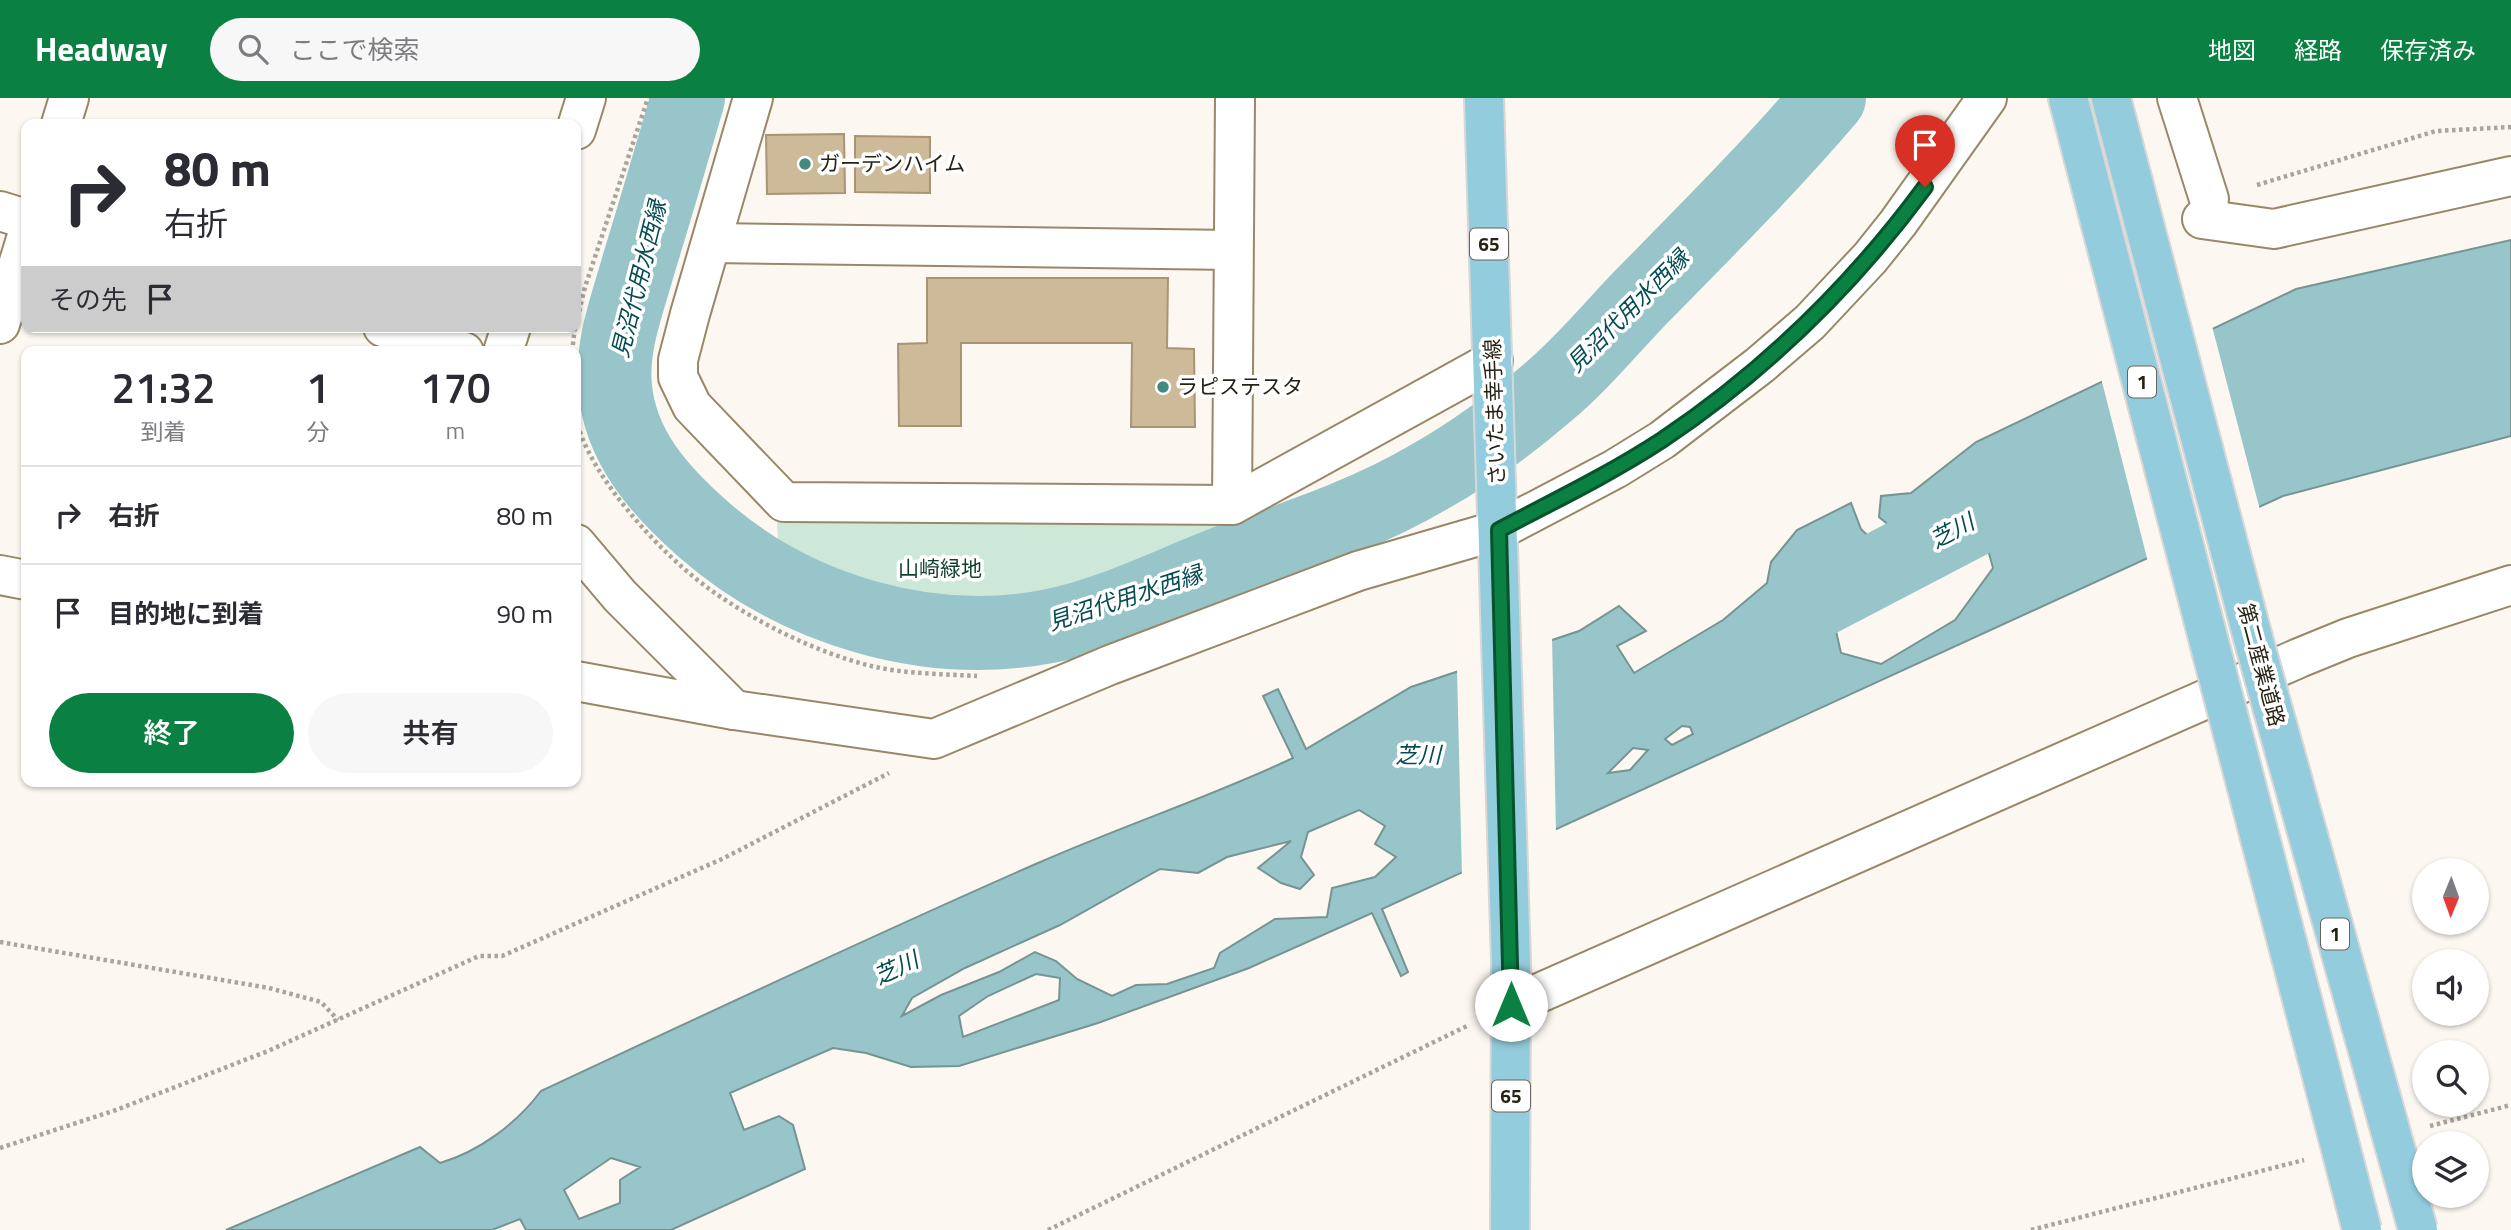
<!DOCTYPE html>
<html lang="ja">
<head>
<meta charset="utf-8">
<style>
	:root { --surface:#fff; --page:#f7f7f7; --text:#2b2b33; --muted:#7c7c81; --line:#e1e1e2; --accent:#0b8043 }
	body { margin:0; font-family:"Titillium Web","Noto Sans JP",sans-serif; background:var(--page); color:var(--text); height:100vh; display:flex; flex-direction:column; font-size:26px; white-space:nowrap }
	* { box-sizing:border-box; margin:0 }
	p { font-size:23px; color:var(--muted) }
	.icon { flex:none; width:38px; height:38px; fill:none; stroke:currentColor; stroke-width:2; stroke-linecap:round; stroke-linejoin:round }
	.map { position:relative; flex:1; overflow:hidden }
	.side { position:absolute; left:21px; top:248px; width:560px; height:441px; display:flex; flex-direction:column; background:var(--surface); border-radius:14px; box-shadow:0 2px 5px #0004 }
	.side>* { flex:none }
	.banner { position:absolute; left:21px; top:21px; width:560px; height:214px; border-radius:14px; box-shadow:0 2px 5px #0004; background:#fff; color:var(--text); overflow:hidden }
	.needle { width:46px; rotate:181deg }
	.controls { position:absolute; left:2412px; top:760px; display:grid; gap:14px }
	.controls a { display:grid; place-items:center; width:77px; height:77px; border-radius:50%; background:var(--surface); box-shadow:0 2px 5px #0004; font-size:35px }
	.pin { position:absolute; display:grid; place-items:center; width:60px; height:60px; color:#fff; margin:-72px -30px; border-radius:50% 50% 50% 0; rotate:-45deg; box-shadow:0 0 7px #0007 }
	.pin .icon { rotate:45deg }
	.me { position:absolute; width:77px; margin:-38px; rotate:0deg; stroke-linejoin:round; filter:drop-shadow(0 0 5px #0008) }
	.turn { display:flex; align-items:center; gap:24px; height:147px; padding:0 28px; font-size:32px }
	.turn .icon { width:91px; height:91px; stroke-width:2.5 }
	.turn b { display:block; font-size:49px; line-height:60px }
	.then { display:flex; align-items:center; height:66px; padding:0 28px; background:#0003; gap:14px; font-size:26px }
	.eta { display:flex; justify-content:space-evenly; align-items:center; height:119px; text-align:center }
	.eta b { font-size:42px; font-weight:600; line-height:49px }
	.action { display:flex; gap:14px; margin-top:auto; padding:14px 28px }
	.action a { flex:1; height:80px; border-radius:42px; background:var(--accent); color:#fff; font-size:28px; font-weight:600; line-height:80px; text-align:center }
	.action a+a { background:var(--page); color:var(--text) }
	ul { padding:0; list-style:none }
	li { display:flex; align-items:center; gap:21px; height:98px; padding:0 28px; border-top:2px solid var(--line) }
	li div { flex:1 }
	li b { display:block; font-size:26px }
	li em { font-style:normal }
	header { display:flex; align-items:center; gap:42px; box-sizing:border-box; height:98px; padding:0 35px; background:var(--accent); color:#fff }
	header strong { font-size:33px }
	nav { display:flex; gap:38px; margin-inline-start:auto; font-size:24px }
	.search { width:490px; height:63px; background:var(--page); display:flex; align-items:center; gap:18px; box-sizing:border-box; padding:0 24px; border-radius:38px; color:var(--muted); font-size:26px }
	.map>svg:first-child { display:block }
	.green { fill:#cde8d9 }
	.water { fill:#97c5c9; stroke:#769493; stroke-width:2; fill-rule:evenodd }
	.pier { fill:#fcf8f1 }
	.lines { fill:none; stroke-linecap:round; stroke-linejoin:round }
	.river { stroke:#97c5c9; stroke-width:74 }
	.building { fill:#ccba98; stroke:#a79575; stroke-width:2 }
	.minor-casing { stroke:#998868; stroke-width:42 }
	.major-casing { stroke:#d8d7d5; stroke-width:42 }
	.path { stroke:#a9a59b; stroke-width:4.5; stroke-dasharray:3.5 3.5; stroke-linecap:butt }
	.minor { stroke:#fff; stroke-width:38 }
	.major { stroke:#93ccdc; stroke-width:38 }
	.major-bridge-casing { stroke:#d8d7d5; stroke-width:42; stroke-linecap:butt }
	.major-bridge { stroke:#93ccdc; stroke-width:38 }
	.route-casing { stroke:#07532c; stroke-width:18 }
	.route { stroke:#0b8043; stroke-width:12 }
	.poi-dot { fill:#44897f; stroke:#fff; stroke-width:2.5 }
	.labels { text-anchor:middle; stroke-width:7; stroke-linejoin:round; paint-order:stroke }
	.shield { fill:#fff; stroke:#68645b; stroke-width:2 }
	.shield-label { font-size:19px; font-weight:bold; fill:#282215 }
	.poi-label { font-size:21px; fill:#282215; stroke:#fff; text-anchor:start }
	.street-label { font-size:21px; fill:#282215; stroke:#fff }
	.park-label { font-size:21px; fill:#0f3f2b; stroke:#fff }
	.water-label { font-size:23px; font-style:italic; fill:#064c52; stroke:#fff }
</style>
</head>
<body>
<header>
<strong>Headway</strong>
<div class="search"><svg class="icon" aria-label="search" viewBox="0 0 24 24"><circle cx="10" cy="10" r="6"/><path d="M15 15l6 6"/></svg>ここで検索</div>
<nav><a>地図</a><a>経路</a><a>保存済み</a></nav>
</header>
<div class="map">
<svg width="2511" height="1132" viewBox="0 0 2511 1132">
	<rect width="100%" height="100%" fill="#fcf8f1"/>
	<polygon class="green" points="777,422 1232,428 1234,440 1100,491 1025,511 936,517 866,502 779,463"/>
	<path class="water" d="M2511,142V338L2283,398L1382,811L1408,874L1401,878L1372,815L1249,870L1098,925L959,968L911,969L866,955L833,950L730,995L744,1032L779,1018L793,1027L805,1071L671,1132H526L520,1121L492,1132H226L420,1049L440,1065C480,1053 516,1026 541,993C706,916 871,838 1038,765C1122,728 1210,699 1293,660L1263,598L1278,591L1306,651L1411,589L1579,533L1619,508L1646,533L1617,548L1634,575L1723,522L1767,485L1771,464L1797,432L1851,405L1861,431L1876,446L1902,438L1879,419L1881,398L1911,395L1976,344L2296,191ZM1939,427L1957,446L1987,448L1993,470L1955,522L1881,566L1841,555L1836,533L1843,508ZM1682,628L1690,629L1693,636L1672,647L1665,641ZM1633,650L1648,652L1630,672L1608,675ZM1359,712L1385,728L1375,746L1396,759L1375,779L1332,790L1327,819L1275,821L1220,855L1214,870L1167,886L1136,887L1112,898L1077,881L1056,863L1035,854L999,874L941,897L902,918L912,900L965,870L1060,827L1160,771L1198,775L1227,759L1291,743L1258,770L1281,785L1300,791L1314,777L1301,759L1308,734ZM1036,876L1060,880L1059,902L963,939L959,918L988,898ZM611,1060L640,1069L620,1082V1105L579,1121L564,1092Z"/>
	<g class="pier">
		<polygon points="2212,228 2260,412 2148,464 2101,280"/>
		<polygon points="1552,538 1556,736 1462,779 1457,570"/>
	</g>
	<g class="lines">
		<g class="river">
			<path d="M688,0C672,55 656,110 639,165C628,205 611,246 615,289C620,349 660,393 703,431C795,512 929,552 1050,528C1115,515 1175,483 1237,460C1302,437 1370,414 1429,379C1470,356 1511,326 1547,295C1582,266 1611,230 1642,198C1706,133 1770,69 1829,0"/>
			<polyline points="1812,506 2038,388"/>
		</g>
	</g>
	<g class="building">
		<polygon points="844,36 845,95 767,96 766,37"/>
		<polygon points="855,38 930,39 930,95 855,94"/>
		<polygon points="927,180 1168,180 1167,250 1194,251 1195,329 1131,329 1132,245 961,245 961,328 899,328 898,246 927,245"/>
	</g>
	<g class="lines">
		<defs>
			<g id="minor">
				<polyline points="753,0 690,216 678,262 678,279 692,308 784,404 1232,407 1493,263"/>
				<polyline points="2177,0 2209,101"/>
				<polyline points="61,26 69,0"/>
				<polyline points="576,32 586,0"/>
				<polyline points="0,113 26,121"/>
				<polyline points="2202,121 2274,131 2511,78"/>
				<polyline points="711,145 1233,152"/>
				<polyline points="0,226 26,141"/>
				<polyline points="383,229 464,254"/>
				<polyline points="503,254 511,229"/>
				<polyline points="1232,407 1235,0"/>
				<polyline points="576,446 620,498 734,612"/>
				<polyline points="0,477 26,482"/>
				<polyline points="576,583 734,612 934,641 1110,567 1358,473 1499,432 1615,371 1662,342 1760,267 1810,224 1870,160 1898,125 1987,0"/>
				<polyline points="1512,907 2299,560 2348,540 2511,487"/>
			</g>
			<g id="major">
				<polyline points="1484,0 1511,864 1510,1132"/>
				<polyline points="2068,0 2215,567"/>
				<polyline points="2111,0 2253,540"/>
			</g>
		</defs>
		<use href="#minor" class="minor-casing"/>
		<use href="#major" class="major-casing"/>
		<g class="path">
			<polyline points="2257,87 2436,33 2511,29"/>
			<polyline points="576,227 585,189 648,0"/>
			<polyline points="572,254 575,229"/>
			<path d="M576,320C588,377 661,456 708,490C755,524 815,554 871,568C905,576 942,576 977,578"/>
			<polyline points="0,844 269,890 321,904 338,922"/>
			<polyline points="2430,1028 2511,1007"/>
			<polyline points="0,1050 116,1012 268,953 479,858 502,858 722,761 889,675"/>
			<polyline points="1048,1132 1469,927"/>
			<polyline points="2031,1132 2304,1062"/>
		</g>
		<use href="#minor" class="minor"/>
		<use href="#major" class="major"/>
		<defs>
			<g id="major-bridge">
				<polyline points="2253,540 2418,1132"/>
				<polyline points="2215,567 2362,1132"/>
			</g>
		</defs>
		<use href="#major-bridge" class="major-bridge-casing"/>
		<use href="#major-bridge" class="major-bridge"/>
	</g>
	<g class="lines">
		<defs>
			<path id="route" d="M1511,907L1499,432C1554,403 1610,376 1662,342C1765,273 1852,188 1925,89"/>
		</defs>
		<use href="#route" class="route-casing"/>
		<use href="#route" class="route"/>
	</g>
	<g class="poi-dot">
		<circle cx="805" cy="66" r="7"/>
		<circle cx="1163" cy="289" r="7"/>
	</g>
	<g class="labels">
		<g class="shield">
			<rect x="1470" y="130.5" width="38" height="31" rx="5"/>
			<rect x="2128" y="268.5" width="28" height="31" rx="5"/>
			<rect x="2321" y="820.5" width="28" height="31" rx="5"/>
			<rect x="1492" y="982.5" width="38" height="31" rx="5"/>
		</g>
		<g class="shield-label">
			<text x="1489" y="153">65</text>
			<text x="2142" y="291">1</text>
			<text x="2335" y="843">1</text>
			<text x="1511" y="1005">65</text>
		</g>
		<g class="poi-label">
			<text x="819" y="73">ガーデンハイム</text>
			<text x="1177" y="296">ラピステスタ</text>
		</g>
		<g class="street-label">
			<text transform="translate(1495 314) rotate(-92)" y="7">さいたま幸手線</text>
			<text transform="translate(2261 567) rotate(75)" y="7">第二産業道路</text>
		</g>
		<g class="park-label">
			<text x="940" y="478">山崎緑地</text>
		</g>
		<g class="water-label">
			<text transform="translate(639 181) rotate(-76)" y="8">見沼代用水西縁</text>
			<text transform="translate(1628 213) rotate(-45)" y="8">見沼代用水西縁</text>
			<text transform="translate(1952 433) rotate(-28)" y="8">芝川</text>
			<text transform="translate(1125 500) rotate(-18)" y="8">見沼代用水西縁</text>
			<text x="1418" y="665">芝川</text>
			<text transform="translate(896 870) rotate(-25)" y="8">芝川</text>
		</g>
	</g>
</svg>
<div class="controls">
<a><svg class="needle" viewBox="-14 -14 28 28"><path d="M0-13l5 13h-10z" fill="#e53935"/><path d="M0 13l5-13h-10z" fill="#7c7c81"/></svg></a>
<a><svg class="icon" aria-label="sound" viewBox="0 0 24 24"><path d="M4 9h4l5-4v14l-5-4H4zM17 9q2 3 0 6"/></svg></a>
<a><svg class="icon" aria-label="search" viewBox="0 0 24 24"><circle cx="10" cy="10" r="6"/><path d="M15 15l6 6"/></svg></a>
<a><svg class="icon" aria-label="layers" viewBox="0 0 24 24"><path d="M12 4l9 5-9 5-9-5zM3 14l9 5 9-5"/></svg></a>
</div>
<div class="pin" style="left:1925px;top:89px;background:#d93025"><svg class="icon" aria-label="arrive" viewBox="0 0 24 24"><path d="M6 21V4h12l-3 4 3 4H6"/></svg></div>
<svg class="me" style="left:1511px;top:907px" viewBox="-20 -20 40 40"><circle r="19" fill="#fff"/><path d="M0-13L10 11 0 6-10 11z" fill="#0b8043"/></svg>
<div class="banner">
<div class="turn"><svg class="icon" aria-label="right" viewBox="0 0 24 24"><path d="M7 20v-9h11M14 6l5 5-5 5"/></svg><div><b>80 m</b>右折</div></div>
<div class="then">その先<svg class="icon" aria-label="arrive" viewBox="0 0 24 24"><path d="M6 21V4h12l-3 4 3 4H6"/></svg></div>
</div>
<section class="side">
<div class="eta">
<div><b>21:32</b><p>到着</p></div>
<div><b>1</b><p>分</p></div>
<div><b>170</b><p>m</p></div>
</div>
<ul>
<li><svg class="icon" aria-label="right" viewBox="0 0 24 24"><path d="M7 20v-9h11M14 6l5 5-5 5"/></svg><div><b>右折</b></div><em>80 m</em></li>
<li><svg class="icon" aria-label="arrive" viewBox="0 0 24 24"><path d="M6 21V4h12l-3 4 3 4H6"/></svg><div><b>目的地に到着</b></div><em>90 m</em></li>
</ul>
<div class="action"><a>終了</a><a>共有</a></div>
</section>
</div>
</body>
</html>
